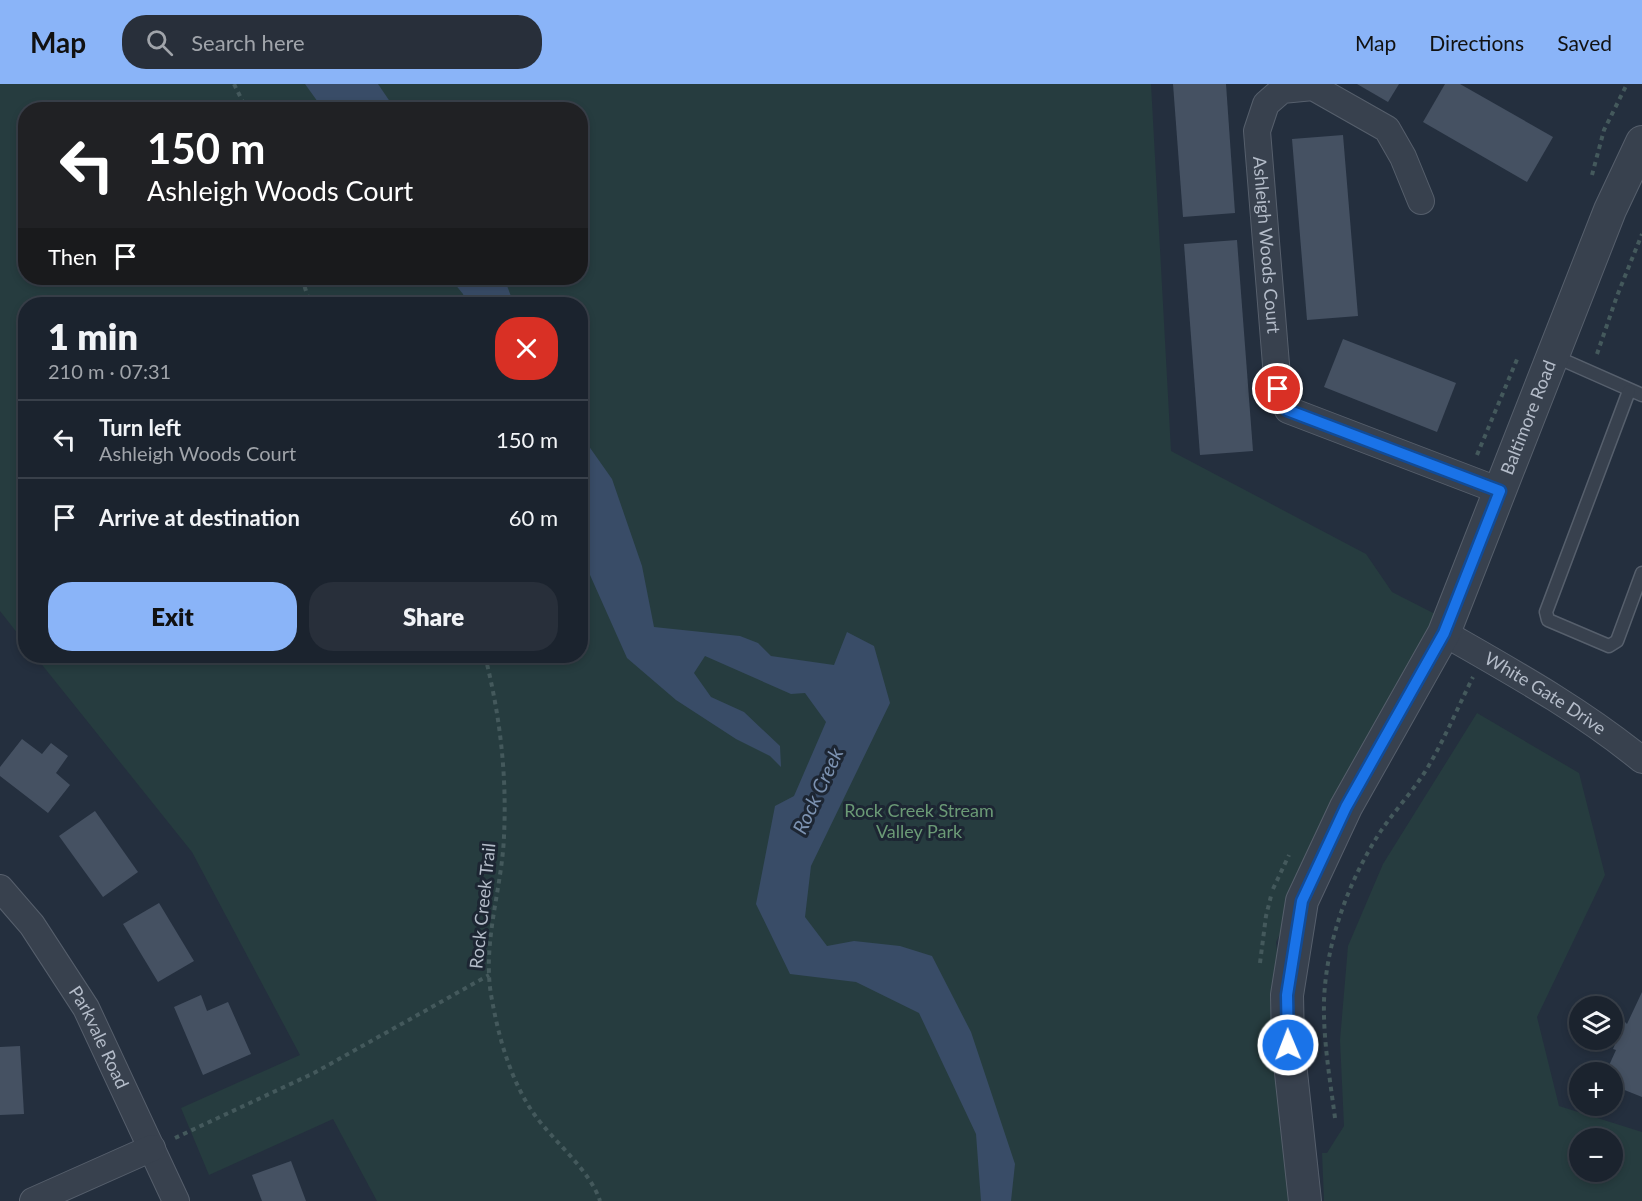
<!DOCTYPE html>
<html lang="en">
<head>
<meta charset="utf-8">
<style>
	:root { --surface:#1b232e; --page:#282f3a; --text:#f1f3f6; --muted:#a0a4aa; --line:#39404a; --accent:#8ab4f8 }
	body { margin:0; font-family:Lato,sans-serif; background:var(--page); color:var(--text); height:100vh; display:flex; flex-direction:column; font-size:22px; white-space:nowrap }
	* { box-sizing:border-box; margin:0 }
	p { font-size:20px; color:var(--muted) }
	.icon { flex:none; width:33px; height:33px; fill:none; stroke:currentColor; stroke-width:2; stroke-linecap:round; stroke-linejoin:round }
	.map { position:relative; flex:1; overflow:hidden }
	.sheet { position:absolute; left:18px; top:213px; width:570px; height:366px; display:flex; flex-direction:column; background:var(--surface); border-radius:24px; box-shadow:0 3px 9px #0003,0 0 0 2px var(--line) }
	.sheet>* { flex:none }
	.guide { position:absolute; left:18px; top:18px; width:570px; height:183px; border-radius:24px; box-shadow:0 3px 9px #0003,0 0 0 2px var(--line); background:#202124; color:#fff; overflow:hidden }
	.fabs { position:absolute; left:1569px; top:912px; display:grid; gap:12px }
	.fabs a { display:grid; place-items:center; width:54px; height:54px; border-radius:50%; background:var(--surface); box-shadow:0 3px 9px #0003,0 0 0 2px var(--line); font-size:30px }
	.pin { position:absolute; display:grid; place-items:center; width:51px; height:51px; color:#fff; margin:-26px; border:3px solid #fff; border-radius:50%; box-shadow:0 2px 6px #0007 }
	.me { position:absolute; width:66px; margin:-33px; rotate:359deg; stroke-linejoin:round; filter:drop-shadow(0 0 4px #0008) }
	.turn { display:flex; align-items:center; gap:21px; height:126px; padding:0 30px; font-size:27px }
	.turn .icon { width:78px; height:78px; stroke-width:2.5 }
	.turn b { display:block; font-size:42px; line-height:51px }
	.then { display:flex; align-items:center; height:57px; padding:0 30px; background:#0003; gap:12px; font-size:22px }
	.round { display:grid; place-items:center; flex:none; width:63px; height:63px; border-radius:24px; background:var(--page) }
	.head { display:flex; align-items:center; justify-content:space-between; height:102px; padding:0 30px }
	h1 { font-size:36px; font-weight:800; line-height:45px }
	.action { display:flex; gap:12px; margin-top:auto; padding:12px 30px }
	.action a { flex:1; height:69px; border-radius:24px; background:var(--accent); color:#111; font-size:24px; font-weight:800; line-height:69px; text-align:center }
	.action a+a { background:var(--page); color:var(--text) }
	ul { padding:0; list-style:none }
	li { display:flex; align-items:center; gap:18px; height:78px; padding:0 30px; border-top:2px solid var(--line) }
	li div { flex:1 }
	li b { display:block; font-size:22px }
	li em { font-style:normal }
	header { display:flex; align-items:center; gap:36px; box-sizing:border-box; height:84px; padding:0 30px; background:var(--accent); color:#111 }
	header strong { font-size:28px }
	nav { display:flex; gap:33px; margin-inline-start:auto; font-size:21px }
	.search { width:420px; height:54px; background:var(--page); display:flex; align-items:center; gap:15px; box-sizing:border-box; padding:0 21px; border-radius:24px; color:var(--muted); font-size:22px }
	.map>svg:first-child { display:block }
	.green { fill:#263c3f; fill-rule:evenodd }
	.water { fill:#394c67 }
	.building { fill:#455162 }
	.lines { fill:none; stroke-linecap:round; stroke-linejoin:round }
	.service-casing { stroke:#565f6c; stroke-width:15 }
	.minor-casing { stroke:#565f6c; stroke-width:28 }
	.tertiary-casing { stroke:#565f6c; stroke-width:34 }
	.path { stroke:#44595c; stroke-width:4; stroke-dasharray:4.5 4.5; stroke-linecap:butt }
	.service { stroke:#38414e; stroke-width:12 }
	.minor { stroke:#38414e; stroke-width:26 }
	.tertiary { stroke:#38414e; stroke-width:32 }
	.route-casing { stroke:#114b97; stroke-width:15 }
	.route { stroke:#1a73e8; stroke-width:10 }
	.labels { text-anchor:middle; stroke-width:6; stroke-linejoin:round; paint-order:stroke }
	.street-label { font-size:18px; fill:#b4bcc9; stroke:#1d2633 }
	.park-label { font-size:18px; fill:#6b9a76; stroke:#1d2633 }
	.water-label { font-size:20px; font-style:italic; fill:#7c92b1; stroke:#1d2633 }
</style>
</head>
<body>
<header>
<strong>Map</strong>
<div class="search"><svg class="icon" aria-label="search" viewBox="0 0 24 24"><circle cx="10" cy="10" r="6"/><path d="M15 15l6 6"/></svg>Search here</div>
<nav><a>Map</a><a>Directions</a><a>Saved</a></nav>
</header>
<div class="map">
<svg width="1642" height="1117" viewBox="0 0 1642 1117">
	<rect width="100%" height="100%" fill="#242f3e"/>
	<g class="green">
		<path d="M0,0H1151L1171,367L1366,470L1392,508L1441,533L1276,858L1303,1117H377L333,1035L209,1091L181,1024L300,971L192,768L35,572H580V220H26L25,559L0,527ZM26,26H580V194H26Z"/>
		<path d="M1477,629L1579,689L1605,791L1537,933L1559,1022L1642,1048V1117H1324L1322,1069H1327L1344,1042L1340,956L1348,862L1383,780ZM1612,1054V1088H1580V1054Z"/>
	</g>
	<g class="water">
		<polygon points="305,0 378,0 395,25 323,25"/>
		<polygon points="450,194 504,194 514,220 466,220 463,210"/>
		<polygon points="581,351 612,395 642,482 654,543 740,552 758,559 771,572 834,581 847,548 874,562 890,619 811,782 805,833 827,862 854,857 900,862 932,872 971,948 1015,1080 1011,1117 981,1117 976,1050 919,929 856,898 790,890 756,820 775,722 794,712 826,638 805,609 791,610 705,572 694,589 711,613 744,628 780,662 781,683 770,672 736,655 676,616 627,574 586,482 581,458"/>
	</g>
	<g class="building">
		<polygon points="1173,0 1226,0 1235,129 1183,133"/>
		<polygon points="1357,0 1399,0 1388,18"/>
		<polygon points="1445,0 1460,0 1553,53 1527,98 1423,38"/>
		<polygon points="1343,51 1358,232 1307,236 1292,55"/>
		<polygon points="1237,156 1253,367 1200,371 1184,160"/>
		<polygon points="1343,255 1456,299 1437,348 1324,303"/>
		<polygon points="22,655 42,670 51,659 68,672 56,689 70,701 48,729 0,692 0,683"/>
		<polygon points="95,727 138,788 103,813 59,752"/>
		<polygon points="159,819 194,877 158,898 123,840"/>
		<polygon points="1642,908 1642,1013 1612,1001 1612,988 1606,988 1616,966 1613,965 1625,938 1627,940"/>
		<polygon points="201,911 207,927 228,918 251,970 203,991 174,923"/>
		<polygon points="20,962 24,1030 0,1031 0,963"/>
		<polygon points="291,1077 306,1117 262,1117 252,1091"/>
	</g>
	<g class="lines">
		<defs>
			<g id="service">
				<polyline points="1554,272 1642,311"/>
				<polyline points="1629,307 1546,528 1548,536 1609,562 1617,557 1642,489"/>
			</g>
			<g id="minor">
				<path id="s1" d="M1421,117L1403,73L1387,45L1313,3L1282,6L1266,20L1257,47L1278,305L1288,326L1500,407"/>
				<path id="s2" d="M1444,549C1512,588 1581,626 1642,676"/>
				<path id="s3" d="M0,804L32,841L86,924L176,1117"/>
				<polyline points="33,1117 152,1064"/>
			</g>
			<g id="tertiary">
				<path id="s4" d="M1305,1117L1288,961L1287,911L1302,817L1346,723L1444,549L1610,126L1642,58"/>
			</g>
		</defs>
		<use href="#service" class="service-casing"/>
		<use href="#minor" class="minor-casing"/>
		<use href="#tertiary" class="tertiary-casing"/>
		<g class="path">
			<polyline points="234,0 247,26"/>
			<polyline points="1592,91 1604,46 1627,0"/>
			<polyline points="302,194 310,220"/>
			<polyline points="1597,270 1617,212 1642,150"/>
			<polyline points="1477,371 1518,273"/>
			<path d="M485,572C500,631 507,691 504,752C502,806 481,861 492,916C499,955 511,997 534,1030C554,1058 590,1086 600,1117"/>
			<polyline points="1273,805 1289,771"/>
			<polyline points="1260,879 1266,832 1271,812"/>
			<path d="M1335,1034C1330,995 1323,956 1324,917C1326,860 1347,801 1377,753C1392,729 1413,708 1428,683C1445,654 1458,623 1473,593"/>
			<polyline points="175,1054 314,989 489,891"/>
		</g>
		<use href="#service" class="service"/>
		<use href="#minor" class="minor"/>
		<use href="#tertiary" class="tertiary"/>
	</g>
	<g class="lines">
		<defs>
			<polyline id="route" points="1278,305 1287,326 1500,407 1444,549 1346,723 1302,817 1287,911 1288,961"/>
		</defs>
		<use href="#route" class="route-casing"/>
		<use href="#route" class="route"/>
	</g>
	<g class="labels">
		<g class="street-label">
			<text dy="6" stroke="none"><textPath href="#s1" startOffset="360">Ashleigh Woods Court</textPath></text>
			<text dy="6" stroke="none"><textPath href="#s4" startOffset="837">Baltimore Road</textPath></text>
			<text dy="6" stroke="none"><textPath href="#s2" startOffset="118">White Gate Drive</textPath></text>
			<text transform="translate(483 822) rotate(-84)" y="6">Rock Creek Trail</text>
			<text dy="6" stroke="none"><textPath href="#s3" startOffset="180">Parkvale Road</textPath></text>
		</g>
		<g class="park-label">
			<text x="919" y="733">Rock Creek Stream<tspan x="919" dy="21">Valley Park</tspan></text>
		</g>
		<g class="water-label">
			<text transform="translate(818 707) rotate(-65)" y="7">Rock Creek</text>
		</g>
	</g>
</svg>
<div class="fabs">
<a><svg class="icon" aria-label="layers" viewBox="0 0 24 24"><path d="M12 4l9 5-9 5-9-5zM3 14l9 5 9-5"/></svg></a>
<a>+</a>
<a>−</a>
</div>
<div class="pin" style="left:1278px;top:305px;background:#d93025"><svg class="icon" aria-label="arrive" viewBox="0 0 24 24"><path d="M6 21V4h12l-3 4 3 4H6"/></svg></div>
<svg class="me" style="left:1288px;top:961px" viewBox="-20 -20 40 40"><circle r="17" fill="#1a73e8" stroke="#fff" stroke-width="3"/><path d="M0-11L8 9 0 5-8 9z" fill="#fff"/></svg>
<div class="guide">
<div class="turn"><svg class="icon" aria-label="left" viewBox="0 0 24 24"><path d="M17 20v-9H6M10 6l-5 5 5 5"/></svg><div><b>150 m</b>Ashleigh Woods Court</div></div>
<div class="then">Then<svg class="icon" aria-label="arrive" viewBox="0 0 24 24"><path d="M6 21V4h12l-3 4 3 4H6"/></svg></div>
</div>
<section class="sheet">
<div class="head"><div><h1>1 min</h1><p>210 m · 07:31</p></div><a class="round" style="background:#d93025;color:#fff"><svg class="icon" aria-label="close" viewBox="0 0 24 24"><path d="M6 6l12 12M18 6L6 18"/></svg></a></div>
<ul>
<li><svg class="icon" aria-label="left" viewBox="0 0 24 24"><path d="M17 20v-9H6M10 6l-5 5 5 5"/></svg><div><b>Turn left</b><p>Ashleigh Woods Court</p></div><em>150 m</em></li>
<li><svg class="icon" aria-label="arrive" viewBox="0 0 24 24"><path d="M6 21V4h12l-3 4 3 4H6"/></svg><div><b>Arrive at destination</b></div><em>60 m</em></li>
</ul>
<div class="action"><a>Exit</a><a>Share</a></div>
</section>
</div>
</body>
</html>
